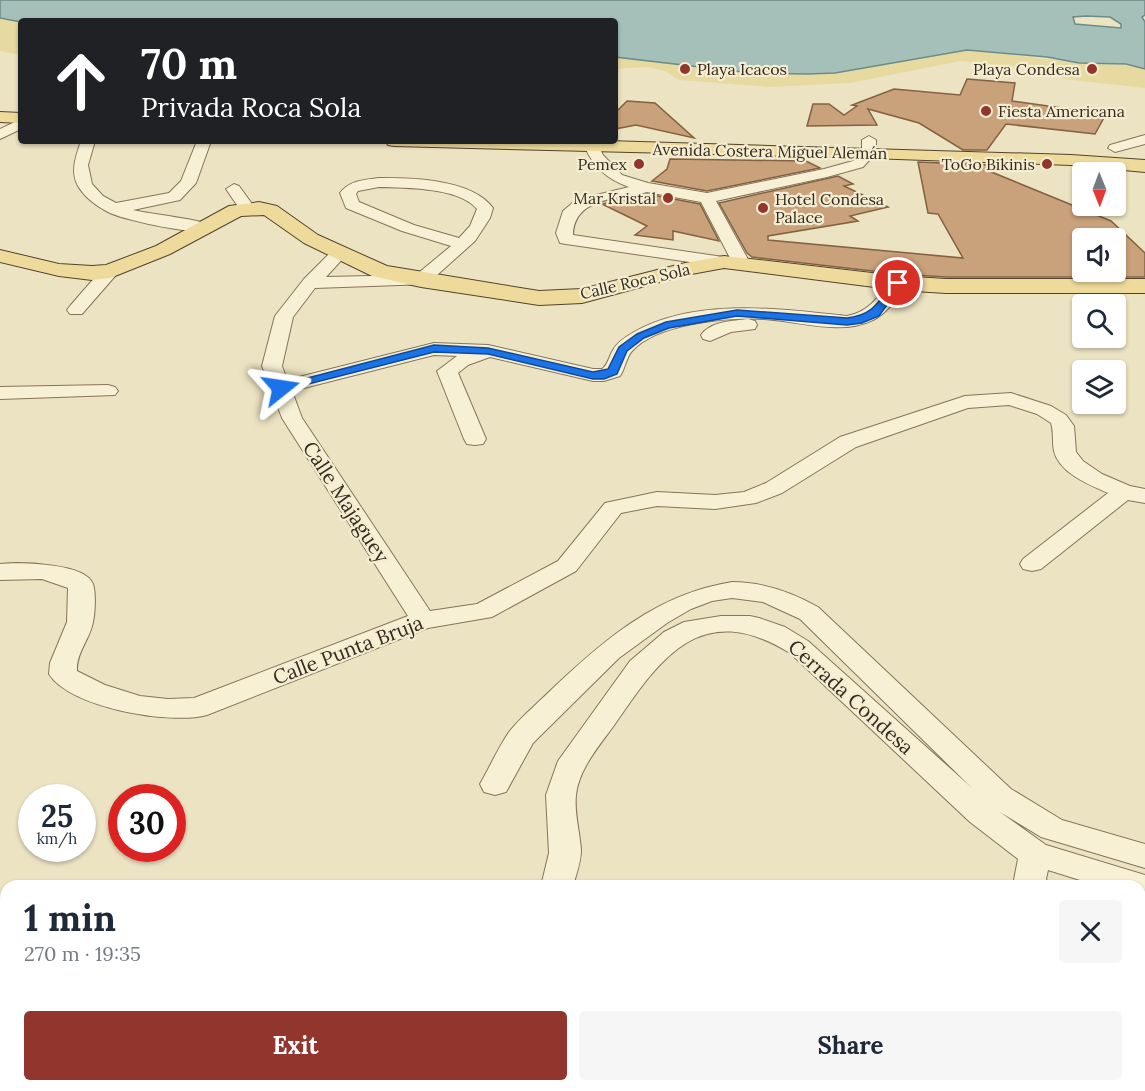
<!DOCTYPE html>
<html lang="en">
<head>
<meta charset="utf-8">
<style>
	:root { --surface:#fff; --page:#f6f6f7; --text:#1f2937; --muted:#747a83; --accent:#92352d }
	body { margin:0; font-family:Lora,serif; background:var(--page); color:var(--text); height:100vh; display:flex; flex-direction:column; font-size:22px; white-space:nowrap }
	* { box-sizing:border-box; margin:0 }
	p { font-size:20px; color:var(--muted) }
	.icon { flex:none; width:33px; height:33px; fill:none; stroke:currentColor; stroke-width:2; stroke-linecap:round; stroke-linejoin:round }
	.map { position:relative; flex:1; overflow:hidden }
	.drawer { position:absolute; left:0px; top:880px; width:1146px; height:212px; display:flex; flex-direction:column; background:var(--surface); border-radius:18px 18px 0 0; box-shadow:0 2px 4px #0004 }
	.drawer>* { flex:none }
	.banner { position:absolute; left:18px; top:18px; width:600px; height:126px; border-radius:6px; box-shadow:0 2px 4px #0004; background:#202124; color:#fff; overflow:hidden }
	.needle { width:39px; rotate:179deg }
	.buttons { position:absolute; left:1072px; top:162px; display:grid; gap:12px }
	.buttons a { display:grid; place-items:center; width:54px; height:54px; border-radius:6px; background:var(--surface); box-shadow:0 2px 4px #0004; font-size:30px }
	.speed { position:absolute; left:18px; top:784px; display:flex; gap:12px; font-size:30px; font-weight:700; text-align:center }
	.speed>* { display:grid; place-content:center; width:78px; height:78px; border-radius:50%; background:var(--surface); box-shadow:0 2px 4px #0004; line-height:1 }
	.speed small { font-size:15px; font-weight:400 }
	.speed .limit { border:9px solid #d22; background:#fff; color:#111 }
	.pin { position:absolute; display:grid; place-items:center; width:51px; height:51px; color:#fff; margin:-26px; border:3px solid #fff; border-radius:50%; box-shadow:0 2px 6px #0007 }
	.me { position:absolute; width:66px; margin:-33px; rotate:75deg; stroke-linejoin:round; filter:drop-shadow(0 0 4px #0008) }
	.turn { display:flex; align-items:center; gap:21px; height:126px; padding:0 24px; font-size:27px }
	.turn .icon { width:78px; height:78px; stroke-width:2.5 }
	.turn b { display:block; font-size:42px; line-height:51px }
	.round { display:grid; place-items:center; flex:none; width:63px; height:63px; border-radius:6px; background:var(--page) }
	.summary { display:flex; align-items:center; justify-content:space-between; height:102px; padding:0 24px }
	h1 { font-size:36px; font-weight:700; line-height:45px }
	.button { display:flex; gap:12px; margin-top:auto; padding:12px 24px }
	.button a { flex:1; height:69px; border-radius:6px; background:var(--accent); color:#fff; font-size:24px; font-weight:700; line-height:69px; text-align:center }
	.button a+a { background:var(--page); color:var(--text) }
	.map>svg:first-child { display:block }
	.sand { fill:#e7daa0 }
	.water { fill:#a5bfb9; stroke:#6c8c87; stroke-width:1.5; fill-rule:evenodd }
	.building { fill:#c9a17a; stroke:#836141; stroke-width:1.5; fill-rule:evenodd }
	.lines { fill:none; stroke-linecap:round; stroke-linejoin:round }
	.minor-casing { stroke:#85755a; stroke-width:2 }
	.major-casing { stroke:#53432e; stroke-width:2 }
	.minor { fill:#f7f0d5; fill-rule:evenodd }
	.major { fill:#eedb9b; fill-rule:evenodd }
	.route { fill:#1a73e8; stroke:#114b97; stroke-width:1.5 }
	.poi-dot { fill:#92352d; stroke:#f4edd2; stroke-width:2 }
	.labels { text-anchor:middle; stroke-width:4.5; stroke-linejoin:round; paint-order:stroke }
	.far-poi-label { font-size:16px; fill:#362b1e; stroke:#f4edd2; text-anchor:end }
	.far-street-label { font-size:16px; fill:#362b1e; stroke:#f4edd2 }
	.street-label { font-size:20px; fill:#362b1e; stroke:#f4edd2 }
</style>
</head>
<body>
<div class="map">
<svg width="1145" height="1091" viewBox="0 0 1145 1091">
	<rect width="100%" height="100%" fill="#ece3c2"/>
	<g class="sand">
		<polygon points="0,18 21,22 21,55 0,51"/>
		<path d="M967,50C1005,53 1042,59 1080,63C1102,65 1123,63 1145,69V88L1064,79L1046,70L960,61L850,83L769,87L679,80L665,71L647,67L615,69V57L752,73L808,74L835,73Z"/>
	</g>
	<path class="water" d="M0,0H1145V15L1142,17L1145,22V69L1126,64L1079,63L1047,57L967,50L835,73L808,74L752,73L615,57V21L21,22L0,18ZM1086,16L1110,17L1121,24V28L1075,24L1073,17Z"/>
	<g class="building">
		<polygon points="967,79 1015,83 1012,101 1106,114 1095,134 1006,124 987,150 963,150 919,123 868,109 877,125 807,126 813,104 829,104 844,115 857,106 852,105 894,89 960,95"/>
		<polygon points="627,101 655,103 694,138 636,125 615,129 615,113"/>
		<polygon points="670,159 806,161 820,168 707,191 652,181 667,169"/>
		<path d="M918,162L991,165L989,171L1111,221L1145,253V277H946L898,274L752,257L747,253L719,203L838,176L853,184L844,186L888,207L850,216L858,221L768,236V240L963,258L938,214L928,213ZM1083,238H1116V272H1083Z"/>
		<polygon points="647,194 700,204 719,241 673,231 673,240 635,235 647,226 602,204"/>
	</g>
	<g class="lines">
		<defs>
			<g id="minor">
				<polygon points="21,119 21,129 0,139 0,129"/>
				<polygon points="1145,135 1145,144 1115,152 1108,148 1110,145"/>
				<path d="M869,136L876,140V153L863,167L827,177L716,201L750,263L747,267H735L732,263L724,267L566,244L560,243L556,233L563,211L576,200L629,187C608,180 593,167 585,147L587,141H601L599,147L603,155L622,175L648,183L707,193L824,169L853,161L862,152V140ZM647,192L701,202L730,258L573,235C574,197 619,199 647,192Z"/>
				<path d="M81,141H95L88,165L92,184L103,196L116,203L169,193L181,181L197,141H211L196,183L180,200L133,210C148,214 208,220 214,227C204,239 126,220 110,213C98,207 85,198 78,186C70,171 76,156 81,141Z"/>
				<path d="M379,178C413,178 472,179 493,208L490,218L475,241L427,284L315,288L293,317L282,366L287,380L434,343L488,345L593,369H602C608,365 609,356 613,350C617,342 627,336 634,332C696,297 780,309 847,316C869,312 879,296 892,279H904L907,283C898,296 888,313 873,320C840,336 798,321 764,319C728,317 657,323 632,351C626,358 625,369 620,376L604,381H593L490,357L468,365L458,373L486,439L483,444L475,445L467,444L464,439L437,371L457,356L434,355L292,391L302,418L430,611L477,604L558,561L605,503L657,492L715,495L744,492L766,483L840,437L965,396L1011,393L1051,406L1066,415L1074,426L1076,452L1083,461L1102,474L1130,486L1145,489V503L1128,500L1041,569L1032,571L1023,569L1020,564L1023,559L1108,493C1090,485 1059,473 1054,451C1052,442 1054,432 1051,423L1037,414L1009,405L968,408L856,447L782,493L756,503L715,509L657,506L621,513L576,571L492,617L428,628L207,715C171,725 70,708 49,674L50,663L67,622L68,588L42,579L0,580V564C19,562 86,563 93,584C96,593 95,613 93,622C90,639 76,653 77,671L105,685L140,696L168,699L194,698L408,616L282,418L262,366L275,316L304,279L334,249H346L348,253L326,277L416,275L451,246L402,231L346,208L340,193C350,180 364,180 379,178ZM379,187C406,188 459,187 477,209L470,226L459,238L414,225L359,202L356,194L358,191Z"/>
				<polygon points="234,184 239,186 255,208 253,211 247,213 241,211 226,189"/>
				<polygon points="110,266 116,267 119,271 116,275 82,314 70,314 67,310 70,306 104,267"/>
				<path d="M748,319L755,321L757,325L755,329L731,332L710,341L703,339L701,335C711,321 733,321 748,319Z"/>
				<polygon points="108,385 115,387 118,391 115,395 0,399 0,387"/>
				<path d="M732,582C763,582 791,592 818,607L1011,789L1062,820L1145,844V868L1041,837L1000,812L1046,845L1145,875V901L1140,900V886H1099L1048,870L1046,879L1050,886H1017L1014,880L1018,859L970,822L790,653C702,599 662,655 615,724C600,745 579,768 576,795C574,813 580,832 581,850C581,862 576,875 573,886H541L549,853L546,795L558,761L630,661L664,632L684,622L721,616H750L759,618L785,627L808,641L972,788L800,619L763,602L732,598L712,601L691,609L667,623L619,658L533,743L506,792L495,795L484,792L480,784C490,767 498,748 509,732C521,717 537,704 551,690C605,639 657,594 732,582Z"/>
				<polygon points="1140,934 1145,935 1145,964 1140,963"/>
				<polygon points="377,1086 426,1086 423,1091 374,1091"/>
			</g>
			<g id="major">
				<polygon points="0,112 21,113 21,123 0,122"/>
				<polygon points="385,141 607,141 1071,155 1145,160 1145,172 1071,165 869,158 394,146 388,145"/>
				<polygon points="259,202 277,206 318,235 387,266 539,291 582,289 685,263 724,256 898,276 946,279 1145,279 1145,293 946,293 898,290 724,268 686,275 582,303 539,305 421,287 372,276 304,243 264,215 241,216 170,254 110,278 92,280 59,276 0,262 0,250 59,264 92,266 106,265 156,246 229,206"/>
			</g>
		</defs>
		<use href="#minor" class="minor-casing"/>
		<use href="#major" class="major-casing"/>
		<use href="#minor" class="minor"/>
		<use href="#major" class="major"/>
	</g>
	<path class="route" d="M898,280L903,283L879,316L862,323L847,325L737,316L669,328L644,338L627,351L617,374L604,379H593L488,354L434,352L281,391L275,388L277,386L434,345L488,348L593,372L608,369L619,347L637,334L666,322L737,310L847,318C874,315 879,301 894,281Z"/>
	<g class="poi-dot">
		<circle cx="685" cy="69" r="6"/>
		<circle cx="1092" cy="69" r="6"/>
		<circle cx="986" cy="111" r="6"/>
		<circle cx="639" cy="164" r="6"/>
		<circle cx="1047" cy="164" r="6"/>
		<circle cx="668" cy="198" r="6"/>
		<circle cx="763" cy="208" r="6"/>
	</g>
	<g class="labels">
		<g class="far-poi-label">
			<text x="697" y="75" text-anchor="start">Playa Icacos</text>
			<text x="1080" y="75">Playa Condesa</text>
			<text x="998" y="117" text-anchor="start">Fiesta Americana</text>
			<text x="627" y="170">Pemex</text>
			<text x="1035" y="170">ToGo Bikinis</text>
			<text x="656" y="204">Mar Kristal</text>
			<text x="775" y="205" text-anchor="start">Hotel Condesa<tspan x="775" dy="18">Palace</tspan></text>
		</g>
		<g class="far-street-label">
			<text transform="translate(770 151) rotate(1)" y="6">Avenida Costera Miguel Alemán</text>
			<text transform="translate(635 281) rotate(-13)" y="6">Calle Roca Sola</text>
		</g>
		<g class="street-label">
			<text transform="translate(346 502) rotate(57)" y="7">Calle Majaguey</text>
			<text transform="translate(348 650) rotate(-21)" y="7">Calle Punta Bruja</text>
			<text transform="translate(851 697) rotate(42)" y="7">Cerrada Condesa</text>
		</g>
	</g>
</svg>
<div class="buttons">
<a><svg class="needle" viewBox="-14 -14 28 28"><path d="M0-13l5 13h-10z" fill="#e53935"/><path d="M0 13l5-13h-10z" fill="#747a83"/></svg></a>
<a><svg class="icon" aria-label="sound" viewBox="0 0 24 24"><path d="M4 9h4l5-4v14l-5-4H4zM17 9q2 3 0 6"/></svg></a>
<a><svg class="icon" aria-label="search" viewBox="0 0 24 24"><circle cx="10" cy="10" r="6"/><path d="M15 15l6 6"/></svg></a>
<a><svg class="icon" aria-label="layers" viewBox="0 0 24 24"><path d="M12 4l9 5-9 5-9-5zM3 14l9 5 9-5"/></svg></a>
</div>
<div class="speed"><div>25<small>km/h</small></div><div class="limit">30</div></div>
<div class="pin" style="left:898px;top:283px;background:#d93025"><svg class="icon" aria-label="arrive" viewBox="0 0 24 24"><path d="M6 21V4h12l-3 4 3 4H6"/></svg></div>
<svg class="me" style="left:281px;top:388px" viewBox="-20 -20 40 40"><path d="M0-17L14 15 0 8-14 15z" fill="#1a73e8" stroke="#fff" stroke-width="4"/></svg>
<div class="banner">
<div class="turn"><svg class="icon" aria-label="ahead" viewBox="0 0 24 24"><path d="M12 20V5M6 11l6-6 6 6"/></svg><div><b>70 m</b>Privada Roca Sola</div></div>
</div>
<section class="drawer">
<div class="summary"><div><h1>1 min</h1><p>270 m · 19:35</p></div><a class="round"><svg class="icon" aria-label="close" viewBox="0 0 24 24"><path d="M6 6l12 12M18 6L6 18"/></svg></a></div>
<div class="button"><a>Exit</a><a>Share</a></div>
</section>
</div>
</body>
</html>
